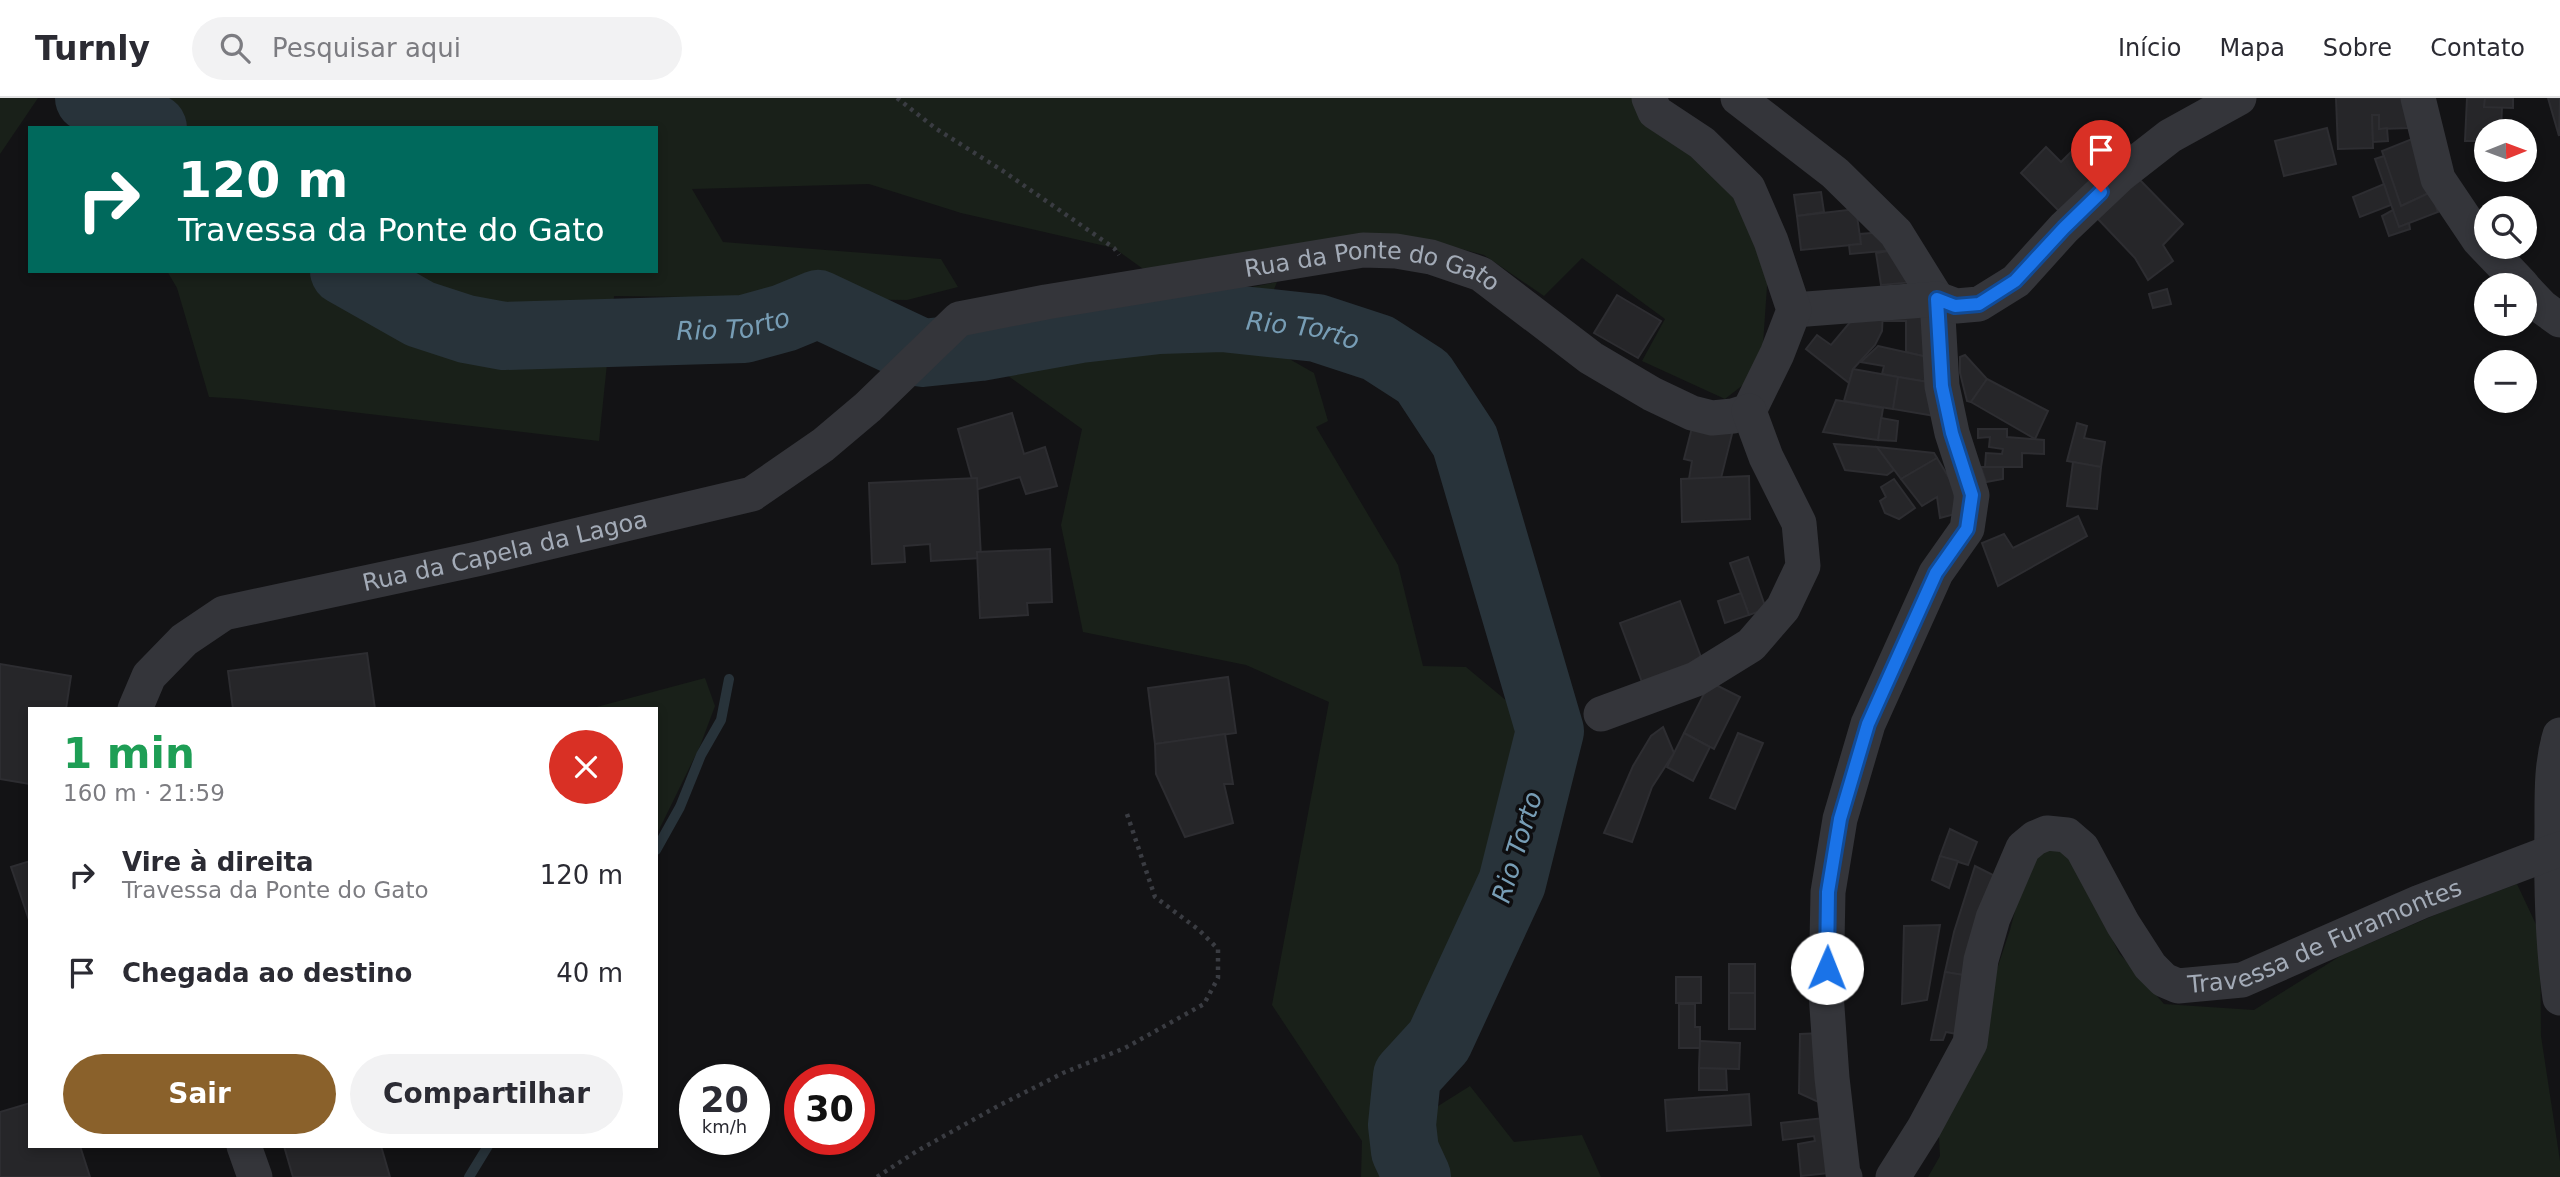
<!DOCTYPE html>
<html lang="pt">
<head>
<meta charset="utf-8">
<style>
	:root { --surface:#fff; --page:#f2f2f3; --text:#2b2b33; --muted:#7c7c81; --line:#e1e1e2; --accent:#8a612b }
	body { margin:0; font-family:"DejaVu Sans",sans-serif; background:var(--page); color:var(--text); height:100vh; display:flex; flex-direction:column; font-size:26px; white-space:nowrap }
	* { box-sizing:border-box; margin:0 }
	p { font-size:23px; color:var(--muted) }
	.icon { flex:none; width:38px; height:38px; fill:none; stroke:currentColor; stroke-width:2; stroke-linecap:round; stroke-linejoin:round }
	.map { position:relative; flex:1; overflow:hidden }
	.panel { position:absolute; left:28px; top:609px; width:630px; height:441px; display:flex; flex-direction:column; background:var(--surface); border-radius:0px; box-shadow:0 4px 10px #0003 }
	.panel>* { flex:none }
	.banner { position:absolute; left:28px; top:28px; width:630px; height:147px; border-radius:0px; box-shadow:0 4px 10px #0003; background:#00695c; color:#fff; overflow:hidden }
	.needle { width:46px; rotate:89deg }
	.fabs { position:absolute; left:2474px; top:21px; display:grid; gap:14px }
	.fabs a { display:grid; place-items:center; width:63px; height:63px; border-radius:50%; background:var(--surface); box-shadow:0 4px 10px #0003; font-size:35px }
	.speed { position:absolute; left:679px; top:966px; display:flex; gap:14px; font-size:35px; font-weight:700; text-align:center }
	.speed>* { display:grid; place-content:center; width:91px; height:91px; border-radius:50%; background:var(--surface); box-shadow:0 4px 10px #0003; line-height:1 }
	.speed small { font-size:18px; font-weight:400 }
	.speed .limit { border:10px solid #d22; background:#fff; color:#111 }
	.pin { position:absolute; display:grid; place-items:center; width:60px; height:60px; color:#fff; margin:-72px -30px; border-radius:50% 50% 50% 0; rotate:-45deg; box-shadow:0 0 7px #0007 }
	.pin .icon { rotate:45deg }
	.me { position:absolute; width:77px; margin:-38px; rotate:1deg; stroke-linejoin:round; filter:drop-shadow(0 0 5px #0008) }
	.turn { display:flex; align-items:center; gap:24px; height:147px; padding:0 35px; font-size:32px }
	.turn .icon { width:91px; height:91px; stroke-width:2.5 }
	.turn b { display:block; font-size:49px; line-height:60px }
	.round { display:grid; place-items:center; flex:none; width:74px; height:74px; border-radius:37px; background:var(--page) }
	.headline { display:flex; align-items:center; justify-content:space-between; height:119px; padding:0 35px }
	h1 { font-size:42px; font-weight:600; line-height:52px; color:#1e9e55 }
	.primary-button { display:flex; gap:14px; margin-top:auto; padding:14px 35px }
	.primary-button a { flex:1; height:80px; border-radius:42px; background:var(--accent); color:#fff; font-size:28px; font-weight:600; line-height:80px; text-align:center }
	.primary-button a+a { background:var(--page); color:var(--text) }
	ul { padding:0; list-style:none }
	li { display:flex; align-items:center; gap:21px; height:98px; padding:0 35px }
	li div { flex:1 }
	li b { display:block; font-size:26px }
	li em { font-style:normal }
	header { display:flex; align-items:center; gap:42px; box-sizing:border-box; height:98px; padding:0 35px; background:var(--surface); border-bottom:2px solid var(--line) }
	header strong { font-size:33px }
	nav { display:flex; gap:38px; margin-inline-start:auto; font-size:24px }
	.search { width:490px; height:63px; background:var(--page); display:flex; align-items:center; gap:18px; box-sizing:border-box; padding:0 24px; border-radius:38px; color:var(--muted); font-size:26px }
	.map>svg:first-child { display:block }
	.green { fill:#192019 }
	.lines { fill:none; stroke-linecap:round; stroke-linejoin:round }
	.stream { stroke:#28333a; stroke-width:10 }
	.river { stroke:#28333a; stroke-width:68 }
	.building { fill:#262629; stroke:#2d2d31; stroke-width:2 }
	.path { stroke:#3a3c42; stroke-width:4.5; stroke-dasharray:3.5 5; stroke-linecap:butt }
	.street { stroke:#34353a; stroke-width:35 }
	.route-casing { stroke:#114b97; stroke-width:18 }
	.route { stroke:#1a73e8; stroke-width:12 }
	.labels { text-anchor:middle; stroke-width:7; stroke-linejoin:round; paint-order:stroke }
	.street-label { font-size:24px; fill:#a3abb7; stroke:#0e0e10 }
	.water-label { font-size:26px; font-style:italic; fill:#779db5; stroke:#0e0e10 }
</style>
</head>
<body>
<header>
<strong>Turnly</strong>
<div class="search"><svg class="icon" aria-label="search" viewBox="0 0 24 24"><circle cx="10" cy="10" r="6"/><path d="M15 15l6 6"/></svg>Pesquisar aqui</div>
<nav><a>Início</a><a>Mapa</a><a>Sobre</a><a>Contato</a></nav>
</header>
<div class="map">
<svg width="2560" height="1079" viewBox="0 0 2560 1079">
	<rect width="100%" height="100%" fill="#131315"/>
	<g class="green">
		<polygon points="0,0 38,0 0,56"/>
		<polygon points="60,0 1638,0 1743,102 1768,174 1763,246 1748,283 1725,301 1642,263 1665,221 1582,160 1544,198 1484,157 1416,139 1146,173 1114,150 961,115 869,86 692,91 723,144 941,161 958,189 907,202 614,198 599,343 242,301 209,299 177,190 167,173 656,173 656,30 78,30"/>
		<path d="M1277,184L1254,241L1314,275L1328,323L1316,329L1398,467L1423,568L1466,569L1544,634L1506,783L1435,940L1402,976L1397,1027L1400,1055L1411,1079H1361L1362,1043L1272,907L1329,604L1246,567L1083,534L1061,427L1082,331L986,262L988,229C1085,216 1182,205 1277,184Z"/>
		<polygon points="705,580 715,608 700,648 656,738 656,611 589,611"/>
		<polygon points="2053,748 2075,764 2119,855 2164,906 2254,912 2342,857 2442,814 2517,786 2540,835 2541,938 2560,1063 2560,1079 1928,1079 1940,1058 1938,1022 1988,898 2010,832 2029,759"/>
		<polygon points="1470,988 1514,1044 1582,1037 1601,1079 1433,1079 1419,1020"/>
	</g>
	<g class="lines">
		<g class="stream">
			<polyline points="656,752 680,709 701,657 721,622 729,581"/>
			<polyline points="469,1079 488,1048"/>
		</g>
		<g class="river">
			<polyline points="89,0 153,30"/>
			<path id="s1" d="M344,173L420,216L466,231L504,238L744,231L784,220L818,206L922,255L980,249L1080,231L1159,222L1222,220L1317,230L1378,250L1423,279L1465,343L1550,633L1512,785L1439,943L1407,978L1402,1027L1405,1053L1417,1079"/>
		</g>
	</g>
	<g class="building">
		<polygon points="2336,0 2409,0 2410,30 2379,31 2379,17 2372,17 2373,50 2338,51"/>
		<polygon points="2467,0 2485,0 2484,9 2502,9 2501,33 2487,33 2487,43 2465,43"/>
		<polygon points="2485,0 2513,0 2513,10 2484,9"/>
		<polygon points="2548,0 2560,0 2559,38"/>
		<polygon points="2372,17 2379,17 2379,31 2387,30 2388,43 2373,44"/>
		<polygon points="2327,30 2336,66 2284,78 2275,43"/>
		<polygon points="2087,38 2114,65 2063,117 2021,75 2046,49 2061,64"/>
		<polygon points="2412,41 2431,94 2401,108 2382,53"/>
		<polygon points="2384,58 2401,108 2431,94 2438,114 2399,129 2375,61"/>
		<polygon points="2139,81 2183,126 2163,147 2173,163 2148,182 2135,160 2097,120"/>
		<polygon points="2384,86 2391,107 2360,119 2353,99"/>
		<polygon points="1821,94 1824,114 1797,118 1794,97"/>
		<polygon points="1856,111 1861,146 1801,152 1797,118"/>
		<polygon points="2393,112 2399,129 2409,125 2410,131 2389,138 2382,118"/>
		<polygon points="1884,134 1895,152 1850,156 1849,147 1861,146 1860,136"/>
		<polygon points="1895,152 1914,184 1881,187 1876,155"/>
		<polygon points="2167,191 2171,206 2153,210 2149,196"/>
		<polygon points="1617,197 1661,223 1638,260 1594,235"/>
		<polygon points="1929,209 1932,260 1906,254 1906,223 1883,223 1883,212"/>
		<polygon points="1883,212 1882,233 1875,247 1853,271 1849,285 1806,251 1817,237 1831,247 1851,223"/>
		<polygon points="1878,248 1932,260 1934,285 1882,276 1884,268 1861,264"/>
		<polygon points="1965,257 1987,281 1971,304 1967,303 1960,275 1960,259"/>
		<polygon points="1853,271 1898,279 1893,311 1844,303"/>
		<polygon points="1898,279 1934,285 1935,318 1893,311"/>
		<polygon points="1987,281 2048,313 2035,341 1971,304"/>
		<polygon points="1836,302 1883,310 1878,342 1823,334"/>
		<polygon points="1012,315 1024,356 1045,349 1057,388 1026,396 1020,379 975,392 958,331"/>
		<polygon points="1881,320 1898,323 1896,343 1878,342"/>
		<polygon points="1694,322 1733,332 1721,380 1689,381 1692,363 1684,361"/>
		<polygon points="2077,325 2087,328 2084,340 2105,344 2101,369 2067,363"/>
		<polygon points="1978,331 2007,331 2007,339 2044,342 2044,356 2022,355 2022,369 1985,369 1986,355 2002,356 2003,351 1989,349 1990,339 1978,340"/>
		<polygon points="1834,346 1877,349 1894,372 1887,377 1845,372"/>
		<polygon points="1877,349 1934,355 1937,360 1901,381"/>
		<polygon points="1937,360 1954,388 1955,416 1940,420 1937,399 1922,408 1901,381"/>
		<polygon points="2073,364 2101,369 2097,411 2067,408"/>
		<polygon points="1981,369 2003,369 2003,381 1986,384"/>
		<polygon points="1749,378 1750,421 1682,424 1681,381"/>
		<polygon points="977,380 981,460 931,463 930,446 904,448 905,464 872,466 869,385"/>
		<polygon points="1894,381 1915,410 1899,421 1885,415 1880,403 1886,399 1881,389"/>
		<polygon points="2078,418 2087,438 1998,488 1982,445 2004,436 2013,450"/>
		<polygon points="1050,451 1052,504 1027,505 1028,517 980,520 977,454"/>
		<polygon points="1748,459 1766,511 1749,517 1730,465"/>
		<polygon points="1741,495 1749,517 1725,525 1718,503"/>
		<polygon points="1680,503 1702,562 1642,584 1620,525"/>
		<polygon points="367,555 375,611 233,611 228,573"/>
		<polygon points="0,566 71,578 66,611 30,611 30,686 0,681"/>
		<polygon points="1228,579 1236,635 1155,646 1148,590"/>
		<polygon points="1710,584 1740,599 1714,651 1684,635"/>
		<polygon points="1663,629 1674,655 1652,689 1632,744 1604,735 1633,668 1651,638"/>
		<polygon points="1684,635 1710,649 1693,683 1667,669"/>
		<polygon points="1738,635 1763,645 1735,711 1710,700"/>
		<polygon points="1225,636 1233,686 1224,686 1233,725 1185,739 1156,676 1155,646"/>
		<polygon points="1950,731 1977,744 1968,767 1940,758"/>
		<polygon points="1940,758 1958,763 1949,790 1932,782"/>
		<polygon points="30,763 30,825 11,769"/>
		<polygon points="1975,768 1999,780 1970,878 1945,874 1954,834"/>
		<polygon points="1940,827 1927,902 1902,906 1904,828"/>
		<rect x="1729" y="866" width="26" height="29"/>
		<polygon points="1945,874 1970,878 1962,937 1946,934 1943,942 1931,942"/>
		<rect x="1676" y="879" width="25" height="26"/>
		<rect x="1729" y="895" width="26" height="36"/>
		<polygon points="1679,906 1695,906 1695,929 1700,929 1700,950 1679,950"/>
		<polygon points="1823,935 1827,1008 1799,995 1800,936"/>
		<polygon points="1700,943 1740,945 1739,971 1699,970"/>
		<polygon points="1699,970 1726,971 1727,992 1699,992"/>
		<polygon points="1749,996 1751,1027 1667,1033 1665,1002"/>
		<polygon points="30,1005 30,1048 80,1048 90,1079 0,1079 0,1014"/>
		<polygon points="1832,1019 1838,1074 1801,1078 1798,1046 1815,1043 1814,1038 1783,1042 1781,1025"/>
		<polygon points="284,1048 381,1048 390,1079 293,1079"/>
	</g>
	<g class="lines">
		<g class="path">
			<polyline points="897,0 935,30 1003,73 1114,150 1119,157"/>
			<polyline points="877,1079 917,1053 998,1008 1063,975 1125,950 1204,906 1218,880 1218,851 1199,832 1155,799 1127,716"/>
		</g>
		<g class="street">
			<polyline points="1738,0 1835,75 1896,135 1937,201 1942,288 1952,335 1972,397 1967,431 1936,475 1868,626 1840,721 1828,794 1826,895 1832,980 1843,1076 1845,1079"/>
			<polyline points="2418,0 2438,81 2479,142 2522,187"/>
			<polyline points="2525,191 2542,209 2560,222"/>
			<polyline points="1794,212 1937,201 1956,208 1979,206 2016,183 2064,130 2120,77 2170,38 2239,0"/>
			<path id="s2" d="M135,611L149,578L184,542L224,515L477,461L752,396L823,347L868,309L959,221L1046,204L1363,152L1396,153L1431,159L1481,176L1591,260L1652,296L1692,315L1712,320L1733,318L1749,313L1777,256L1794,212L1771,143L1748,90L1702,45L1655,14L1649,0"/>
			<polyline points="1601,616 1696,581 1751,547 1783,510 1803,468 1799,425 1766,359 1749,313"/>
			<path d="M2560,637C2551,666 2552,698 2552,728C2551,785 2552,843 2560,900"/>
			<polyline points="244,1048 255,1079"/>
			<path id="s3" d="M1893,1079L1924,1030L1970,945L1981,862L1993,820L2023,750L2035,740L2047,735L2067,737L2082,750L2123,826L2150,868L2164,882L2178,888L2242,882L2420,804L2560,751"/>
		</g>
	</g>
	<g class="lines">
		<defs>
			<polyline id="route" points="1827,870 1828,794 1840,721 1868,626 1936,475 1967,431 1972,397 1952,335 1942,288 1937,201 1955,208 1979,206 2015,183 2064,130 2101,94"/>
		</defs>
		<use href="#route" class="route-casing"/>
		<use href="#route" class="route"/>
	</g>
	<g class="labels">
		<g class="street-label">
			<text dy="8" stroke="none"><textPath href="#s2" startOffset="1368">Rua da Ponte do Gato</textPath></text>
			<text dy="8" stroke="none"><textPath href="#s2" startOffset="422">Rua da Capela da Lagoa</textPath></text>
			<text dy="8" stroke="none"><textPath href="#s3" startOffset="754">Travessa de Furamontes</textPath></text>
		</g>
		<g class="water-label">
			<text dy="9" stroke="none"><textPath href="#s1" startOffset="404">Rio Torto</textPath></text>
			<text dy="9" stroke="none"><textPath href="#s1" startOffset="992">Rio Torto</textPath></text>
			<text transform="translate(1517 749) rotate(-73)" y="9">Rio Torto</text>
		</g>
	</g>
</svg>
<div class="fabs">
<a><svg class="needle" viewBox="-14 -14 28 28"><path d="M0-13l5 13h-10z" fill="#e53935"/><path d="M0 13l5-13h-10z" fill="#7c7c81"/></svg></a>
<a><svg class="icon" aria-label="search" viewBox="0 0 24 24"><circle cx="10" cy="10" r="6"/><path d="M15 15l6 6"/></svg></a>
<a>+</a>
<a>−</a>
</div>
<div class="speed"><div>20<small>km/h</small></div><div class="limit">30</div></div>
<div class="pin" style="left:2101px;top:94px;background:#d93025"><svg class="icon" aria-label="arrive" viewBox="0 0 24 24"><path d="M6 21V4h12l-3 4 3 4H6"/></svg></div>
<svg class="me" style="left:1827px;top:870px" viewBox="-20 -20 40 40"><circle r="19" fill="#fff"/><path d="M0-13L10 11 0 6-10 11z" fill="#1a73e8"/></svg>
<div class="banner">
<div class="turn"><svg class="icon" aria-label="right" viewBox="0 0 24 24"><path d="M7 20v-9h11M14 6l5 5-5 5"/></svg><div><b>120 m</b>Travessa da Ponte do Gato</div></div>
</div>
<section class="panel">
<div class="headline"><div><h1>1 min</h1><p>160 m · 21:59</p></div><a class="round" style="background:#d93025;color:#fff"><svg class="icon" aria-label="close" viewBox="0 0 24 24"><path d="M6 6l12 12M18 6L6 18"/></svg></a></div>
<ul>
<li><svg class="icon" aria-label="right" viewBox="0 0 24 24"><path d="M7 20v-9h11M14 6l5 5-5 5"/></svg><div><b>Vire à direita</b><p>Travessa da Ponte do Gato</p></div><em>120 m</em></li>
<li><svg class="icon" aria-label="arrive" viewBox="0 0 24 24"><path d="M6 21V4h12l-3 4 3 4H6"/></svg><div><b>Chegada ao destino</b></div><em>40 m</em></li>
</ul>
<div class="primary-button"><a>Sair</a><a>Compartilhar</a></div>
</section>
</div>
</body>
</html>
